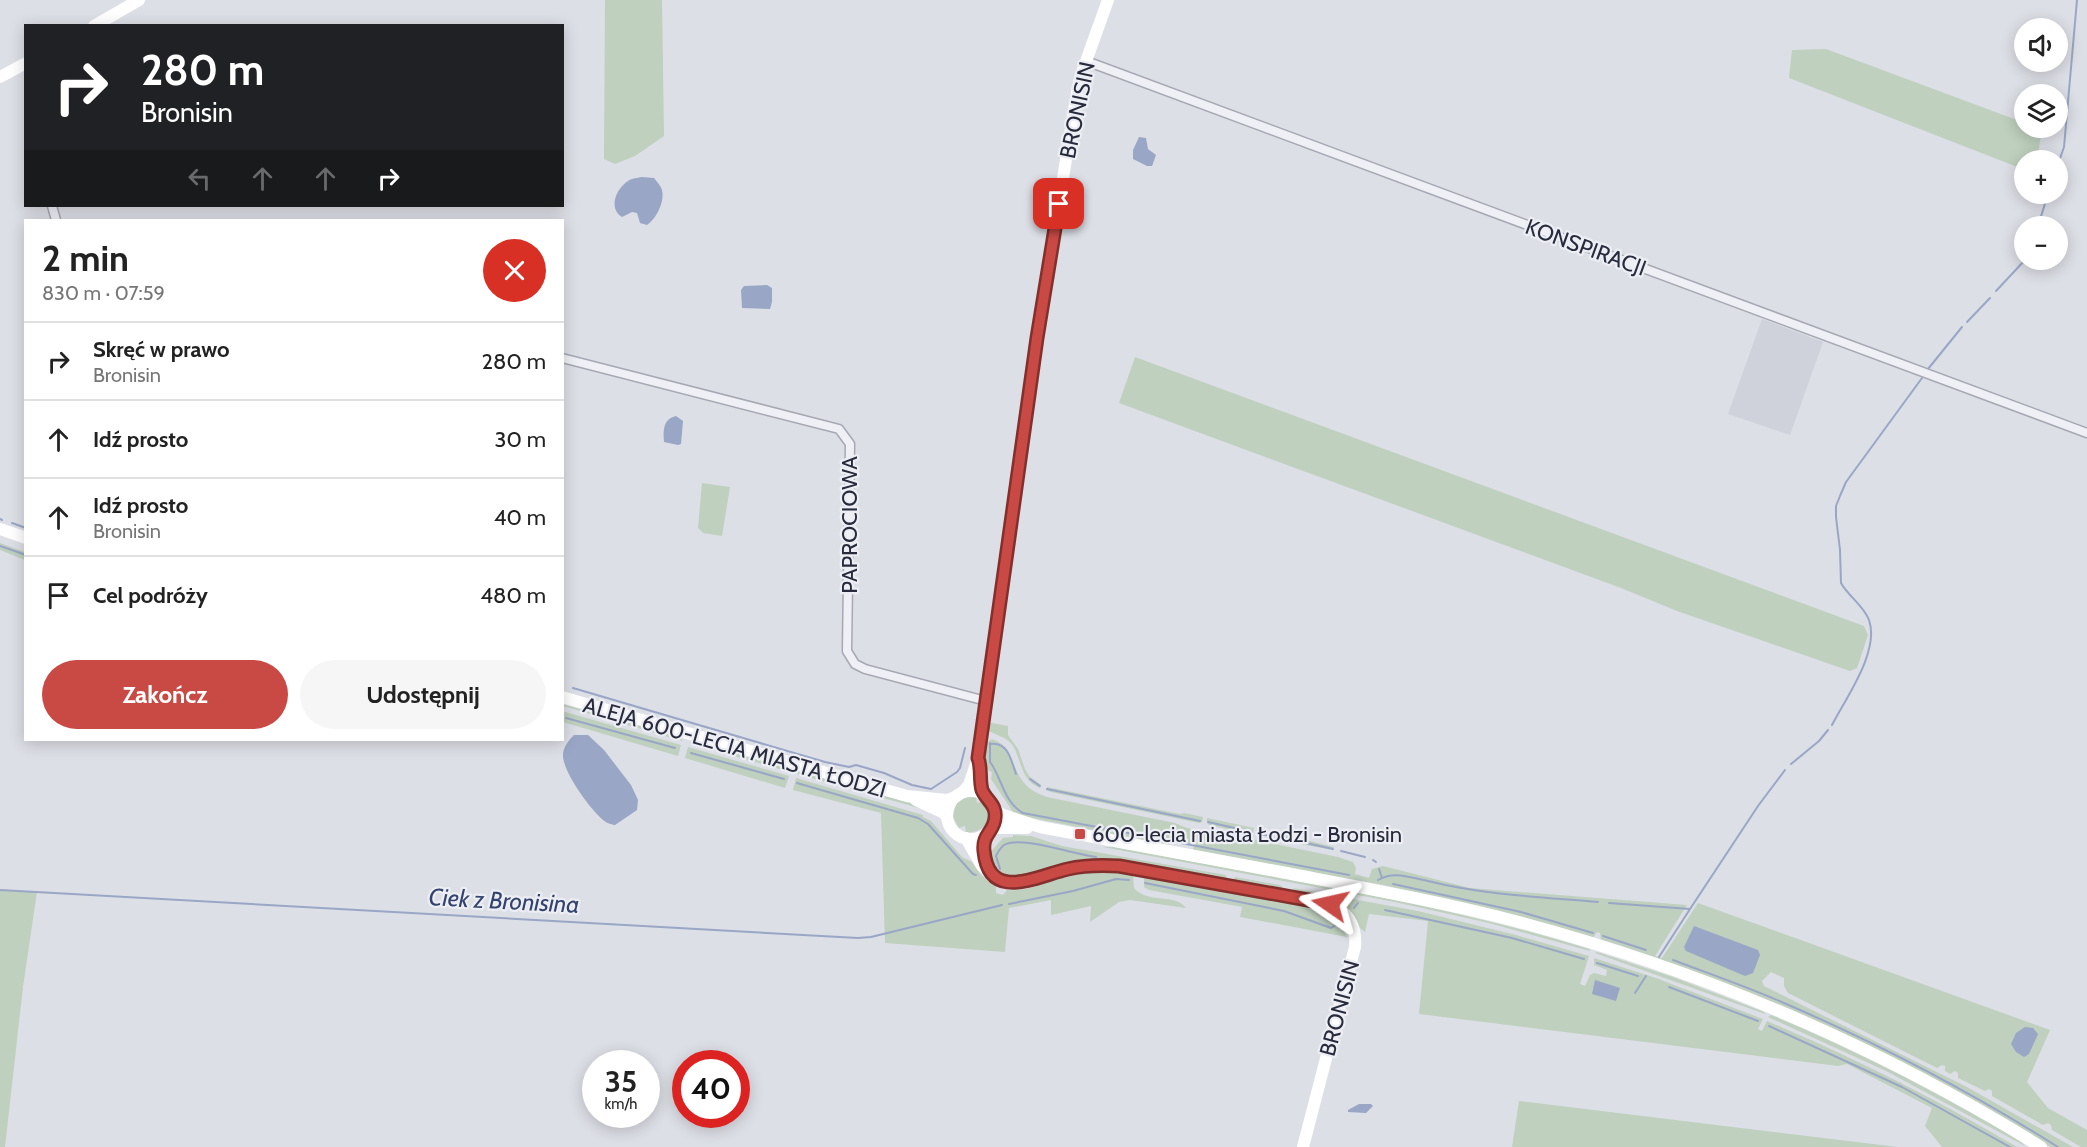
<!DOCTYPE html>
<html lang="pl">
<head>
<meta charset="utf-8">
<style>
	:root { --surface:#fff; --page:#f6f6f6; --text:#222; --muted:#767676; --line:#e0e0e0; --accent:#c94944 }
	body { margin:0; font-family:Cabin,sans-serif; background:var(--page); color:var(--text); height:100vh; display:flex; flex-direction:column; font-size:22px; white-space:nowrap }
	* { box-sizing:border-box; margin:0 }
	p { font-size:20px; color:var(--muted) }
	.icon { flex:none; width:33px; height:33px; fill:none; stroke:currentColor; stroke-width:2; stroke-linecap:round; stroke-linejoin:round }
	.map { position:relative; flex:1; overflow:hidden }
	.sheet { position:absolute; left:24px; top:219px; width:540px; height:522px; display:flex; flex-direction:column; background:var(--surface); border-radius:0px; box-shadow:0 3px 15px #0003 }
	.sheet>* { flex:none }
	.guide { position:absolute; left:24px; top:24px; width:540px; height:183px; border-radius:0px; box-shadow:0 3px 15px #0003; background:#202124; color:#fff; overflow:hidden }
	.tools { position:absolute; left:2014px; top:18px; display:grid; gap:12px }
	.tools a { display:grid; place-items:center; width:54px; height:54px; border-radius:50%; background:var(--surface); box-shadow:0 3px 15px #0003; font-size:30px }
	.speed { position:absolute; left:582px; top:1050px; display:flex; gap:12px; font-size:30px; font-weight:700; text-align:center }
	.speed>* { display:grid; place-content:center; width:78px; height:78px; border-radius:50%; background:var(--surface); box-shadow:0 3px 15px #0003; line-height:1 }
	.speed small { font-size:15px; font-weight:400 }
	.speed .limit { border:9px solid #d22; background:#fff; color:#111 }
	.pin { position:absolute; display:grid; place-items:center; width:51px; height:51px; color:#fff; margin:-26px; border-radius:12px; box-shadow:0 3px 9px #0006 }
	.me { position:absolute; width:66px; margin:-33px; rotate:281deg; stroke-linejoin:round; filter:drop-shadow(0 0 4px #0008) }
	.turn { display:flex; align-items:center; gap:21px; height:126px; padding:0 18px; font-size:27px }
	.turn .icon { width:78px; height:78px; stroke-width:2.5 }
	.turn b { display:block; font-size:42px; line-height:51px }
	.lanes { display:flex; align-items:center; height:57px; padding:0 18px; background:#0003; justify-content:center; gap:30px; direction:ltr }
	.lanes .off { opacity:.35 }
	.round { display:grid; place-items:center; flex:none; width:63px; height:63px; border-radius:32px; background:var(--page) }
	.overview { display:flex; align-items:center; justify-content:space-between; height:102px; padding:0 18px }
	h1 { font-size:36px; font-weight:700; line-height:45px }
	.action { display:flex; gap:12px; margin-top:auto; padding:12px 18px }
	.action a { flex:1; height:69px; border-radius:36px; background:var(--accent); color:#fff; font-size:24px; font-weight:700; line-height:69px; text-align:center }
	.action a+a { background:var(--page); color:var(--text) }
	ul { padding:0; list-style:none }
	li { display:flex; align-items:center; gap:18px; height:78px; padding:0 18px; border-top:2px solid var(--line) }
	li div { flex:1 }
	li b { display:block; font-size:22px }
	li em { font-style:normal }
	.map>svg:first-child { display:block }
	.built { fill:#cfd1db }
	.green { fill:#bfd0be }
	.water { fill:#99a6c6 }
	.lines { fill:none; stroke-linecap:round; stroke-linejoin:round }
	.stream { stroke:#99a6c6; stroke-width:2 }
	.street-casing { stroke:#a6a9b3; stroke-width:11 }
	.street { stroke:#eff0f5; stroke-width:8 }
	.secondary { stroke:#fff; stroke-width:12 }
	.route-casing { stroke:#832f2c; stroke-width:15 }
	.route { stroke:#c94944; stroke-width:10 }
	.poi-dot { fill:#c94944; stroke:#eceef4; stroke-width:2 }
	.labels { text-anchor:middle; stroke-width:4.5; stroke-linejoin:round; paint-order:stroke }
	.street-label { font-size:22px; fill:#272b3c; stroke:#eceef4 }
	.poi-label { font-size:22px; fill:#272b3c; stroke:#eceef4; text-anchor:start }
	.water-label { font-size:24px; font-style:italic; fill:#33436e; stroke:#eceef4 }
</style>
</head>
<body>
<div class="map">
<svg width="2087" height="1147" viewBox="0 0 2087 1147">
	<rect width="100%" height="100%" fill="#dddfe6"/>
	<polygon class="built" points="1762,319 1823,342 1790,435 1728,414"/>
	<g class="green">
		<polygon points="605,0 662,0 664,136 635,156 615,164 604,159"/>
		<polygon points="1826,49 2025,123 2025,128 2042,129 2037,160 2025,160 2025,170 1789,78 1792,50"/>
		<polygon points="1135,357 1864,626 1868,635 1857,668 1850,671 1677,611 1621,588 1119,403"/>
		<polygon points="702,483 730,487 722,536 703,533 698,528"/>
		<polygon points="0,543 25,552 25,560 0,550"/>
		<polygon points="562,704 681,737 682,741 563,706"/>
		<polygon points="562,711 681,745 678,756 563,722"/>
		<path d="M986,722L1008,726V735L1018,749L1025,769L1029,776L1041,785L1040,788C1021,781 1022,761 1013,746C1006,735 993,736 986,728Z"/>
		<path d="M992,739C1020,747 1006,785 1047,797L1175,823C1186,828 1197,832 1208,830L1338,857L1353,862L1356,868L1355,874L1369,878L1372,869L1383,866L1470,888L1687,905L1655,956L1662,958L1698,903L2050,1030L2027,1082L2048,1108L2087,1130V1147H2081L2052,1130L2051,1125L2048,1123L2043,1125L1992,1096V1091L1989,1089L1985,1091L1958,1078V1073L1955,1071L1950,1074L1945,1071V1066L1942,1065L1937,1068L1788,993L1784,986V978L1771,972L1762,981L1764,986L1967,1087L2073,1147H2051L1950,1088L1601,941L1600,933L1597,932L1593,938L1458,902L1383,885L1193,850L1194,846L1170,841L1169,845L1022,816L1013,812L991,779L992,772L989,771C985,762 985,754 985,744Z"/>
		<polygon points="692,741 789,768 790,772 689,743"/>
		<polygon points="688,747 789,776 785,788 685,758"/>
		<polygon points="799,771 917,805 926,810 797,774"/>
		<path d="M796,778L923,815V817L931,821L962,857L972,862L981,875L996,887V893L1003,895L1007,890C1027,892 1043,883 1062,878C1086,871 1109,871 1133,875L1134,888C1147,904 1176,893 1186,908L1130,900L1119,902L1090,922L1091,906L1051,915V900L1009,908L1005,952L885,943L881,813L793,790Z"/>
		<polygon points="1047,787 1180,814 1184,813 1203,817 1202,822 1199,823 1051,792 1046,790"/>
		<path d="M966,797H976L977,803L983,801C995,816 986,834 966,832L965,826L959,828L953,817L956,804Z"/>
		<polygon points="1207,818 1254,828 1253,833 1251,834 1209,825 1207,823"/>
		<polygon points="1278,833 1334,847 1333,850 1279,840 1277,838"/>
		<path d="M1013,835L1031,836L1062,846L1226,875L1227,879L1189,872L1188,874C1147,872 1105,866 1063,867C1047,867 1031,879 1014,878C1001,877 991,869 987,856L1003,838L1013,837Z"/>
		<path d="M1103,847H1113C1272,877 1434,901 1589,949L1590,951L1489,923L1395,902Z"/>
		<polygon points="1144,877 1299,905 1324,911 1334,915 1342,922 1347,937 1240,917 1242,907 1149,890 1144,887"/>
		<polygon points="1235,877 1280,885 1289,892 1232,882"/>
		<path d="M1293,888L1418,911L1516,935L1589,956L1580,984L1585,986L1590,975L1594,973L1606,976L1607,970L1594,965V958L1656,978L1763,1019L1758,1029L1762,1031L1767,1021C1853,1057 1937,1099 2017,1147H1942L1925,1126L1932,1108L1847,1064L1838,1066L1419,1014L1428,921L1369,914L1365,932L1360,928L1358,923L1297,893Z"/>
		<polygon points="0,890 37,892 23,987 5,1147 0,1147"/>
		<polygon points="1597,952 1673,977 1764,1012 1765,1014 1595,953"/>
		<path d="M1771,1015C1841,1044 1909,1078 1975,1115C1989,1123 2016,1134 2025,1146L1886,1071L1768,1017Z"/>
		<polygon points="1519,1101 1898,1147 1512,1147"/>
	</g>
	<g class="water">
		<polygon points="1139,137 1146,138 1148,149 1156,155 1152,166 1147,166 1133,159 1133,150"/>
		<path d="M642,177L654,178C657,182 661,186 662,190C665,202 656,219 647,225L640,223L637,213L632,212L622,217C608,208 616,189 628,181C632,178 637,178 642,177Z"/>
		<polygon points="767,285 772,288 772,302 770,309 742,308 741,290 744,286"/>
		<path d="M676,416L683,421L681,444L678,445L664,442C663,430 663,419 676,416Z"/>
		<path d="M574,735H588L604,750L631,785L638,800L637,810L615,825C614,825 607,823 606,822C593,814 562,771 563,755C563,747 569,740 574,735Z"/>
		<polygon points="1694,926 1758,950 1760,955 1753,973 1745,976 1686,951 1684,947"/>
		<polygon points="1595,980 1620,988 1616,1001 1592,994"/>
		<polygon points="2025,1027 2033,1028 2038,1034 2029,1054 2024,1057 2016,1052 2011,1044 2016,1033"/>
		<polygon points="1359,1104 1371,1104 1373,1106 1366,1113 1348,1112 1348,1110"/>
	</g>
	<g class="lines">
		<g class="stream">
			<polyline points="2058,164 2064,147 2077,0"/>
			<polyline points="2038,226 2048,194"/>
			<polyline points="1996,291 2025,260"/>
			<polyline points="1967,322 1990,298"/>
			<polyline points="1928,369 1962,327"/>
			<polyline points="0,519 2,520"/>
			<polyline points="12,523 26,528"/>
			<polyline points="0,546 26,555"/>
			<polyline points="573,688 825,762 849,767 856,765 884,773 912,785 931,789 957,772 960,768 965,748"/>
			<polyline points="566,718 675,748"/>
			<path d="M1832,725C1846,698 1880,651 1869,620C1864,606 1848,596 1841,583L1840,550L1836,517V506L1840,496L1846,482L1922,378"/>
			<path d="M990,743V762C1001,776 1004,803 1023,813L1349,875"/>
			<path d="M990,744C1008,741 1011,760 1016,774"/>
			<polyline points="691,753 784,779"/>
			<polyline points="1791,764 1819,741 1828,730"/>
			<polyline points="1030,779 1040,786"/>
			<polyline points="797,783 918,818 928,824 973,874 976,875"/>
			<polyline points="1047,789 1200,821"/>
			<polyline points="1208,822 1252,832"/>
			<polyline points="1259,834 1272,836"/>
			<polyline points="1279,837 1333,849"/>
			<polyline points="1341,851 1365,857"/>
			<polyline points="1373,860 1376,862"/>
			<path d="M1000,869L996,856C998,852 1000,848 1004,845C1020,835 1075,855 1096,857"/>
			<polyline points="1379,869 1382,878"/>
			<path d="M1378,880C1394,870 1411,878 1428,881C1484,895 1541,897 1598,902"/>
			<polyline points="1145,883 1284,911 1331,928 1338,924"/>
			<polyline points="1393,884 1521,912 1593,933"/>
			<polyline points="0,890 858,938 871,937 1002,905"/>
			<polyline points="1609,903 1690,909 1758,806 1785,770"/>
			<polyline points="1009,904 1073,891 1116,879 1129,880"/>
			<polyline points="1354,908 1358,903"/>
			<polyline points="1385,910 1512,938 1584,959"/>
			<polyline points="1603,936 1646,950"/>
			<polyline points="1659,957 1690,909"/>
			<path d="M1673,960C1710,974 1748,987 1784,1003C1879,1044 1971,1092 2058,1147"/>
			<polyline points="1597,963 1638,976"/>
			<polyline points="1669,987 1758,1021"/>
			<polyline points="1635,993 1646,976"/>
			<polyline points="1769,1026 1902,1087 2010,1147"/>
		</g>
		<defs>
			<g id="street">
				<polyline points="1086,61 2087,433"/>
				<polyline points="52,206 56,220"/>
				<polyline points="562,358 839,429 850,444 847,651 855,664 865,669 986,701"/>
			</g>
		</defs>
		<use href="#street" class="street-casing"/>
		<use href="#street" class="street"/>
		<g class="secondary">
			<polyline points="94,26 139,0"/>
			<polyline points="0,77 26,63"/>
			<polyline points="0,529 26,538"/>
			<polyline points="562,697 907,796 947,800 955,797"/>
			<polyline points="979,761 981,787 984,794"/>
			<circle cx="971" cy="815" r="24"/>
			<polyline points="963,792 969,785 978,758 1037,338 1077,92 1080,78 1108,0"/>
			<polyline points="916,800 942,812 947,816"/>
			<path d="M995,810L1003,815L1040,827C1121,842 1201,857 1281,872C1359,887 1438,901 1515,921C1700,970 1879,1046 2041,1147"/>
			<polyline points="992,828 1027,828"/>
			<path d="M966,838L982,866L996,878L1011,883L1027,882L1075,868L1111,865L1326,903C1347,909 1357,925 1355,947L1303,1147"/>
		</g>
	</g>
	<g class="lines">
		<defs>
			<path id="route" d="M1059,204L1037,338L978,758C982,768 979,779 982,790C986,800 997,805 995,818C994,832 982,834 984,851C989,903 1037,876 1068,869C1085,865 1102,865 1119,866L1330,904"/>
		</defs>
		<use href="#route" class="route-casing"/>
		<use href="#route" class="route"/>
	</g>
	<rect class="poi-dot" x="1074" y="828" width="12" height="12" rx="3"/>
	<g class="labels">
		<g class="street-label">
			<text transform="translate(1077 110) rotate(-78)" y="8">BRONISIN</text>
			<text transform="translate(1586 247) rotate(20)" y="8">KONSPIRACJI</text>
			<text transform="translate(849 525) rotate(-90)" y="8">PAPROCIOWA</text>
			<text transform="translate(735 747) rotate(16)" y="8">ALEJA 600-LECIA MIASTA ŁODZI</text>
			<text transform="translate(1339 1008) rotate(-75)" y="8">BRONISIN</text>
		</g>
		<g class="poi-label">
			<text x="1092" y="842">600-lecia miasta Łodzi - Bronisin</text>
		</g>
		<g class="water-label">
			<text transform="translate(504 901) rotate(3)" y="8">Ciek z Bronisina</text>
		</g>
	</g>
</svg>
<div class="tools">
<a><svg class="icon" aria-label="sound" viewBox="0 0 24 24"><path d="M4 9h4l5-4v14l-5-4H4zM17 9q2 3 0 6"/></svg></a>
<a><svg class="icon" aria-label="layers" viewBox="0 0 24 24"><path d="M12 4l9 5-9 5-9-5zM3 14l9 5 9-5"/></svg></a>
<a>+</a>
<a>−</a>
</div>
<div class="speed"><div>35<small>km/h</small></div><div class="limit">40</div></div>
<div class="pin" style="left:1059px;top:204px;background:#d93025"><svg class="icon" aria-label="arrive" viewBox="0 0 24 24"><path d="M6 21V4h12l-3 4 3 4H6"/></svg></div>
<svg class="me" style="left:1330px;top:904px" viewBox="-20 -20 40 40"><path d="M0-17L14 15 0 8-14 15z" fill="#c94944" stroke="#fff" stroke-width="4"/></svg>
<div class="guide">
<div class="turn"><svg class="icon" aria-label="right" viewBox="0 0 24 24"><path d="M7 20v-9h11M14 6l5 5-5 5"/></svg><div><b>280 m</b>Bronisin</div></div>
<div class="lanes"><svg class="icon off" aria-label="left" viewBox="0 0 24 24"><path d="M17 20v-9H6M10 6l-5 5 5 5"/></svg><svg class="icon off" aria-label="ahead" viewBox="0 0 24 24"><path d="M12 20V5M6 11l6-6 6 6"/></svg><svg class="icon off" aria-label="ahead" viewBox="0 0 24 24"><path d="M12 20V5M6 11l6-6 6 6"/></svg><svg class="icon" aria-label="right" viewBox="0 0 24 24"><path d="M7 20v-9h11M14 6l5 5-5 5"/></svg></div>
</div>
<section class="sheet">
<div class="overview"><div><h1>2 min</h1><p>830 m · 07:59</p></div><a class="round" style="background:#d93025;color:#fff"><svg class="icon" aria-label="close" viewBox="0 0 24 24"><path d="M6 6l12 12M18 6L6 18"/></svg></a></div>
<ul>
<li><svg class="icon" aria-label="right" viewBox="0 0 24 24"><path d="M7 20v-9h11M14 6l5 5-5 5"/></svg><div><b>Skręć w prawo</b><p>Bronisin</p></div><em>280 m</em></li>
<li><svg class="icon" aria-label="ahead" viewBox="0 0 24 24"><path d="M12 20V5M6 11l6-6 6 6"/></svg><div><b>Idź prosto</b></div><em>30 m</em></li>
<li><svg class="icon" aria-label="ahead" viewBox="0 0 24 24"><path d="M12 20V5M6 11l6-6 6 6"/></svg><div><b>Idź prosto</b><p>Bronisin</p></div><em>40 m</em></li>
<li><svg class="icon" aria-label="arrive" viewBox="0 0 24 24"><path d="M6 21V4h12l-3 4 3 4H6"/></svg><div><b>Cel podróży</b></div><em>480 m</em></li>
</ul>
<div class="action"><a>Zakończ</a><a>Udostępnij</a></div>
</section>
</div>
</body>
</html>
